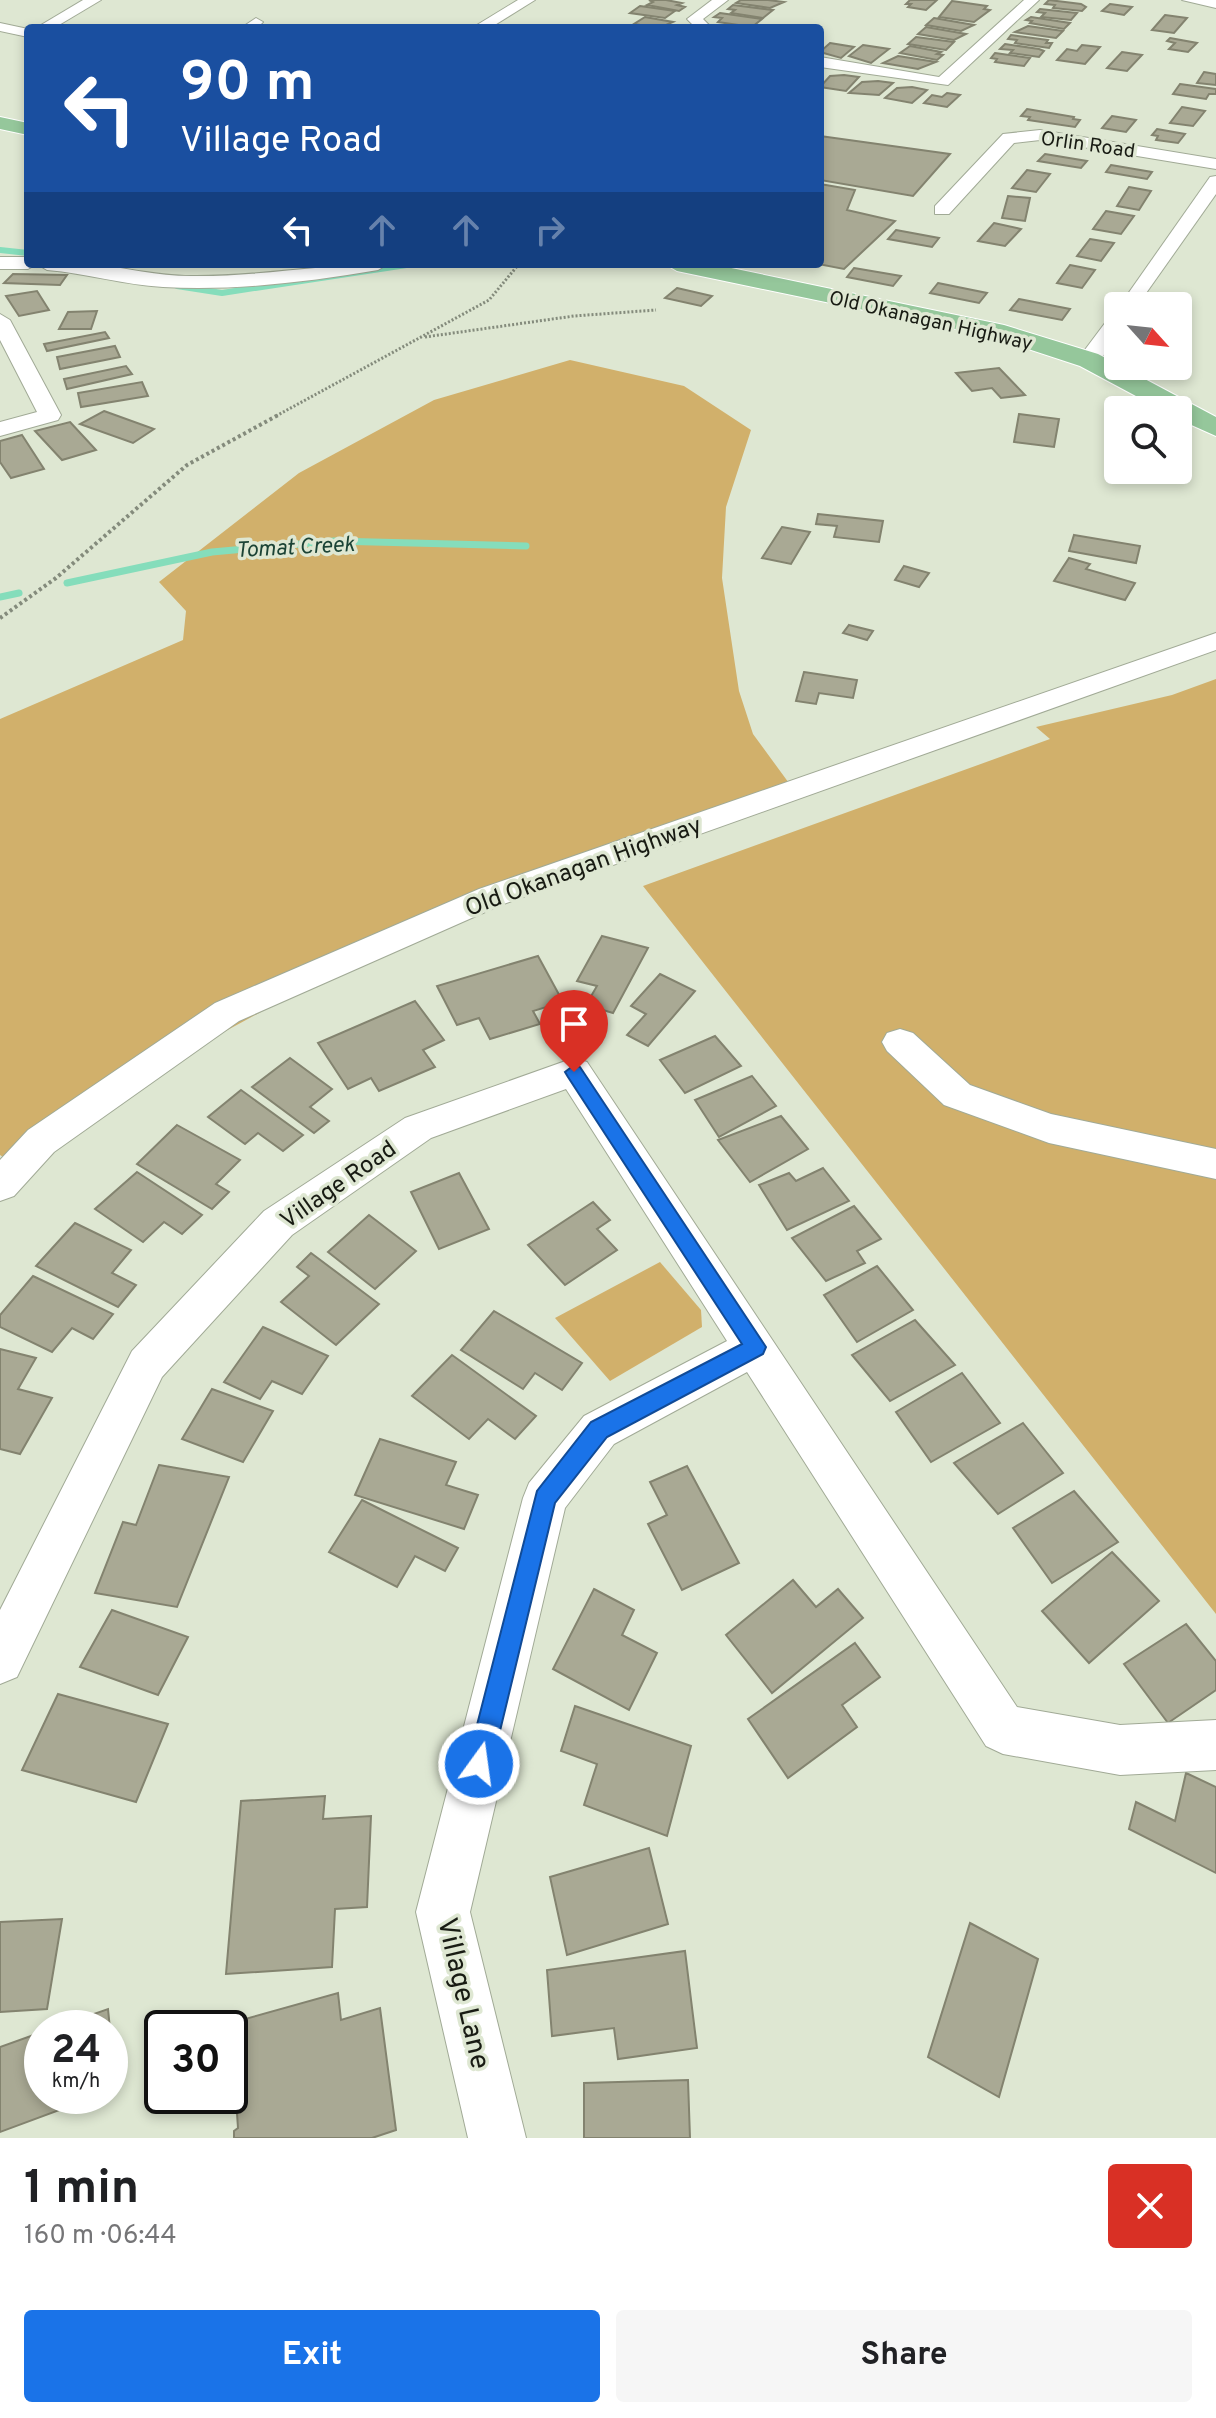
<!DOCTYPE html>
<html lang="en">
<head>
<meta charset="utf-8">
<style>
	:root { --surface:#fff; --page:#f6f6f6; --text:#202124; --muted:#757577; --accent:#1a73e8 }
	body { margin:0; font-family:Overpass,sans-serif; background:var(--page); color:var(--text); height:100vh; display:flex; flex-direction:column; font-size:30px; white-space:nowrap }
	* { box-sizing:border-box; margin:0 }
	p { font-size:26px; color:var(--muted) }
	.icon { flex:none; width:44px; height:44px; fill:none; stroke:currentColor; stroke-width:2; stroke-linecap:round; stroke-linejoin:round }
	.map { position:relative; height:2138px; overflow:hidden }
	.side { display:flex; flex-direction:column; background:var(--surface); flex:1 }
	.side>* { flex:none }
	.top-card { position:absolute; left:24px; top:24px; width:800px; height:244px; border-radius:8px; box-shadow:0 4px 12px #0003; background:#1a4fa0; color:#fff; overflow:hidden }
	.needle { width:52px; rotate:117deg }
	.tools { position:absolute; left:1104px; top:292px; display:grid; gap:16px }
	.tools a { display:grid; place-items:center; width:88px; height:88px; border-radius:8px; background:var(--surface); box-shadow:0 4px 12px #0003; font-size:40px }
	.speed { position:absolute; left:24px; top:2010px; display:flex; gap:16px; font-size:40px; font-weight:700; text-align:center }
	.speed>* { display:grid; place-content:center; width:104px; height:104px; border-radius:50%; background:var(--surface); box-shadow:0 4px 12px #0003; line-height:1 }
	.speed small { font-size:20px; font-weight:400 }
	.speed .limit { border:4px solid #111; border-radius:12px; background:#fff; color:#111 }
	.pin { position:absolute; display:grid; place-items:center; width:68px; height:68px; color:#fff; margin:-82px -34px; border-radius:50% 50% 50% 0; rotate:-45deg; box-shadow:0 0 8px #0007 }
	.pin .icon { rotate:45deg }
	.me { position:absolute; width:88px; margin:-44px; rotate:14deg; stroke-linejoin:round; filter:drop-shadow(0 0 6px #0008) }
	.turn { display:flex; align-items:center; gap:28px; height:168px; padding:0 24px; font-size:36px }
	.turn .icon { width:104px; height:104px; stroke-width:2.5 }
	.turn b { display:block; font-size:56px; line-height:68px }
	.lanes { display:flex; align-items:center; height:76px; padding:0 24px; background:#0003; justify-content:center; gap:40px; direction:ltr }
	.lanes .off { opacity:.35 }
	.round { display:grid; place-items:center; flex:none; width:84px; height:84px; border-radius:8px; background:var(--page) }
	.headline { display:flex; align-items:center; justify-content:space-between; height:136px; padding:0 24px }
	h1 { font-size:48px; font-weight:700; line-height:60px }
	.cta { display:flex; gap:16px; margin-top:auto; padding:16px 24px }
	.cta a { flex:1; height:92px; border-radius:8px; background:var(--accent); color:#fff; font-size:32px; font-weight:700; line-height:92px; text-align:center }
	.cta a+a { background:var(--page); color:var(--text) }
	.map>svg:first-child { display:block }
	.green { fill:#d1b06b }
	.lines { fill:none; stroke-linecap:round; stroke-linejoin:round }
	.stream-far1 { stroke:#85ddbb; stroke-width:6 }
	.stream { stroke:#85ddbb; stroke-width:7 }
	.building { fill:#a9a994; stroke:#83836f; stroke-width:2 }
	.minor-casing { stroke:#a1aa96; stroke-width:2 }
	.major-casing { stroke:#fff; stroke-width:2 }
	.path-far1 { stroke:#848b7c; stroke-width:3; stroke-dasharray:2 2; stroke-linecap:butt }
	.path { stroke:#848b7c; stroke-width:4; stroke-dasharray:3 3; stroke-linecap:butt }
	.minor { fill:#fff; fill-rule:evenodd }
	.major { fill:#95c79b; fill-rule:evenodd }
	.route { fill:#1a73e8; stroke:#114b97; stroke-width:2 }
	.labels { text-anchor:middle; stroke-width:7; stroke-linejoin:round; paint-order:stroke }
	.far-street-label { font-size:20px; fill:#181b13; stroke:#dee7d2 }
	.far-water-label { font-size:22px; font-style:italic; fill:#1b4335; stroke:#dee7d2 }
	.street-label { font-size:24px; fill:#181b13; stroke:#dee7d2 }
	.near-street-label { font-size:28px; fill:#181b13; stroke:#dee7d2 }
</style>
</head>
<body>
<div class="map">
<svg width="1216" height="2138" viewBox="0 0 1216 2138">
	<rect width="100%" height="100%" fill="#dee7d2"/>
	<g class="green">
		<polygon points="570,360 684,386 751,430 726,507 722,578 739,691 753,734 794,790 351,963 128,1084 24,1171 0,1155 0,719 183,640 186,611 159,582 299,473 434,400"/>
		<polygon points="1216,679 1216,1614 643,886 1050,739 1036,727 1172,695"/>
		<polygon points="660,1262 701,1310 702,1327 610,1381 555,1318"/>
	</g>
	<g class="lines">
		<g class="stream-far1">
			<polyline points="0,250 28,253"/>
			<polyline points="177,286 222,293 413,264"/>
		</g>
		<g class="stream">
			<polyline points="67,583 212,552 334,541 526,546"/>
			<polyline points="0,597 19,593"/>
		</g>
	</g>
	<g class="building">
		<polygon points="666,0 682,3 677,5 685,7 679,11 647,5 653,2 649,0"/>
		<polygon points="741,0 768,0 784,2 770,8 736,3"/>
		<polygon points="910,0 937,0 926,10 908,7 911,4 906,4"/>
		<polygon points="1049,0 1081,4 1086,7 1082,11 1053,8 1055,5 1045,4"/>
		<polygon points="952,1 987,6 984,9 990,10 974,22 939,17"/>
		<polygon points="1110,4 1132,7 1124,15 1102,11"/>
		<polygon points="733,5 773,10 763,18 731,13 735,10 728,9"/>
		<polygon points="640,6 675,11 665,18 630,13"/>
		<polygon points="1040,9 1077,13 1071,20 1041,17 1045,13 1037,12"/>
		<polygon points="720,13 762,19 752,27 718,22 722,18 714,17"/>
		<polygon points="1165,15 1187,18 1174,33 1152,30"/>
		<polygon points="645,17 673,22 659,28 634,24"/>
		<polygon points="1031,17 1070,23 1064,29 1030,23 1032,21 1026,20"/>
		<polygon points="934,18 974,25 961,31 926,25"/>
		<polygon points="1028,26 1063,31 1056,38 1015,32"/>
		<polygon points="926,27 966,34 954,40 918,34"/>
		<polygon points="1011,35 1048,40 1046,43 1052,43 1049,48 1015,43 1017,40 1008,39"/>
		<polygon points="916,37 954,42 946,50 908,44"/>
		<polygon points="1170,38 1197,43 1188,52 1169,49 1175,43 1167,41"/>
		<polygon points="830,43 854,47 841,58 820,52"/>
		<polygon points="1005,44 1039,49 1044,51 1039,57 1010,53 1013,50 1000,49"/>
		<polygon points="863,45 889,49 871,63 849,56"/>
		<polygon points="1082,45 1100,47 1085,64 1057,60 1067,49 1077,51"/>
		<polygon points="910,46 941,52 937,54 943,55 937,60 900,53"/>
		<polygon points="1122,52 1142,55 1127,71 1107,68"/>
		<polygon points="995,53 1030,58 1024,66 995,62 997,59 991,58"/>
		<polygon points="898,56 936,62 918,69 883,63"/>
		<polygon points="1204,72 1216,74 1216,85 1197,83"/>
		<polygon points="844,75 859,77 846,91 820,87 830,76"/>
		<polygon points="878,81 893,83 879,95 849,93 862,82"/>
		<polygon points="1180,84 1216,89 1216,94 1209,94 1206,99 1173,94"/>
		<polygon points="912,87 927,90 912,103 885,98 897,88"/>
		<polygon points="947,93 960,95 947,107 924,103 932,95 942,97"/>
		<polygon points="1182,107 1205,111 1193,126 1170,123"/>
		<polygon points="1027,109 1074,117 1073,119 1080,120 1075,127 1028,120 1030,117 1021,116"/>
		<polygon points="1112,116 1136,120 1126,132 1102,128"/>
		<polygon points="1157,129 1185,134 1178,143 1156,140 1158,136 1152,135"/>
		<polygon points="820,136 950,154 913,196 820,180"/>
		<polygon points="1045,154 1087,161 1081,168 1038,161"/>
		<polygon points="1111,165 1152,172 1147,179 1106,172"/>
		<polygon points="1027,170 1050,174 1036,192 1012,188"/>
		<polygon points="820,184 855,190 847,210 895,221 844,269 818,264"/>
		<polygon points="1129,187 1151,191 1139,210 1117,206"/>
		<polygon points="1008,196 1030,198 1025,221 1002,218"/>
		<polygon points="1106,211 1134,216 1121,234 1093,229"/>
		<polygon points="994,223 1021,229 1005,246 978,241"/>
		<polygon points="896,230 939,238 932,247 888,239"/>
		<polygon points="1090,239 1114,243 1101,261 1077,256"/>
		<polygon points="1070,265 1095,270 1082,288 1057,283"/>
		<polygon points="854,268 901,276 893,286 847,277"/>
		<polygon points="13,274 67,275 60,285 4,283"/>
		<polygon points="938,283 987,293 979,303 930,293"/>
		<polygon points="677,288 712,296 701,306 665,298"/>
		<polygon points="37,291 49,310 19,316 6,296"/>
		<polygon points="1019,299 1070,309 1062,320 1010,310"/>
		<polygon points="97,311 91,329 59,329 68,312"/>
		<polygon points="105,332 109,338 47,351 44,344"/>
		<polygon points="115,346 120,357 60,369 57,357"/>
		<polygon points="126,366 132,374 67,389 64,379"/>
		<polygon points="999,368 1025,395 1001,398 992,388 972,391 956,373"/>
		<polygon points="142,382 148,396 81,407 78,393"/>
		<polygon points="104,411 154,429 133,443 80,424"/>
		<polygon points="1019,414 1059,419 1054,447 1014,442"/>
		<polygon points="70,422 96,450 62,460 35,431"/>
		<polygon points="22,435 44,469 11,478 0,462 0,441"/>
		<polygon points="818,514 883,521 879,542 834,537 837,526 816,524"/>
		<polygon points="782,527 810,532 791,564 762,558"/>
		<polygon points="1074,535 1140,546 1136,563 1069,551"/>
		<polygon points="1069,558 1090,564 1086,569 1135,583 1125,600 1054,581"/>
		<polygon points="904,566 929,573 919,587 895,580"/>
		<polygon points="849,625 873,631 867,640 843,633"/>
		<polygon points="804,672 857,680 853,698 819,693 816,704 796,701"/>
		<polygon points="602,936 648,948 613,1013 586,1005 597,986 577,981"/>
		<polygon points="538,956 563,1002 533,1011 540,1024 490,1039 479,1018 457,1025 437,986"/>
		<polygon points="660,974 695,991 648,1046 627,1035 646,1014 631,1006"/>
		<polygon points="415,1001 444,1040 423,1050 435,1067 379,1091 371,1078 348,1089 318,1043"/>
		<polygon points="715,1036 741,1066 685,1093 660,1060"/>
		<polygon points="290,1058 332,1089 310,1107 329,1121 314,1133 252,1087"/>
		<polygon points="752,1076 776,1106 719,1137 695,1100"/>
		<polygon points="241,1090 303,1135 283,1151 258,1133 245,1144 208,1117"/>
		<polygon points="781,1116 808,1149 750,1182 718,1140"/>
		<polygon points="177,1125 240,1160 216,1184 229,1192 212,1209 137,1164"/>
		<polygon points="823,1168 849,1201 787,1230 759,1185 789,1173 796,1181"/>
		<polygon points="137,1172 202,1215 182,1234 164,1222 143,1242 95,1209"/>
		<polygon points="459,1173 489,1229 439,1249 411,1192"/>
		<polygon points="593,1202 610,1220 597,1229 617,1250 565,1285 528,1245"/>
		<polygon points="854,1206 881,1239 857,1251 865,1263 826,1281 792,1238"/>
		<polygon points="369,1215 416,1251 375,1289 328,1252"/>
		<polygon points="75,1223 131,1250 112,1273 136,1285 118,1307 36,1266"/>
		<polygon points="311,1253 379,1304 336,1345 281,1302 309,1276 297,1267"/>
		<polygon points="877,1266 913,1310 857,1342 824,1295"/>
		<polygon points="33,1276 113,1314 93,1339 72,1328 52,1352 0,1327 0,1315"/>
		<polygon points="494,1311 582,1363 562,1390 535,1373 523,1389 461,1350"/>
		<polygon points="915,1320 955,1365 890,1401 852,1355"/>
		<polygon points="263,1327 328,1356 302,1394 272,1381 260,1399 224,1382"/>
		<polygon points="0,1349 36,1358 18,1389 52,1398 20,1454 0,1449"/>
		<polygon points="452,1355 536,1416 515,1439 488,1419 469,1439 412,1396"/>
		<polygon points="962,1373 1000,1423 931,1462 896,1412"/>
		<polygon points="212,1389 273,1411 243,1462 182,1439"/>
		<polygon points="1023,1423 1063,1473 998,1514 954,1463"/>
		<polygon points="380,1439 456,1462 446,1485 478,1495 464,1529 355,1495"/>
		<polygon points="159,1465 229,1477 177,1607 95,1593 123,1522 136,1525"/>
		<polygon points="687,1466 739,1563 682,1590 648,1524 667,1515 650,1482"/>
		<polygon points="1074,1491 1118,1542 1052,1583 1013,1528"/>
		<polygon points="362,1500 458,1548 445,1571 415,1556 397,1587 329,1552"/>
		<polygon points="1112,1552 1159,1601 1089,1663 1042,1611"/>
		<polygon points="793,1580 816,1607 838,1589 863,1618 772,1693 726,1635"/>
		<polygon points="594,1589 634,1610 622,1635 657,1653 629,1710 553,1669"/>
		<polygon points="112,1610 188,1637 158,1695 80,1667"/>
		<polygon points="1186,1624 1216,1661 1216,1690 1168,1723 1124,1664"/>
		<polygon points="855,1643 880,1677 842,1705 857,1727 788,1778 748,1719"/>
		<polygon points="58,1694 168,1724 136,1802 22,1770"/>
		<polygon points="575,1706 691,1746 667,1836 584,1805 597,1764 561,1751"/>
		<polygon points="1186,1773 1216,1787 1216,1873 1129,1829 1136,1802 1175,1821"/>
		<polygon points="325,1796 323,1819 371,1816 367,1907 335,1909 332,1967 226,1974 241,1801"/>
		<polygon points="649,1848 668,1924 567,1955 550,1877"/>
		<polygon points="62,1919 47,2009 0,2012 0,1922"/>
		<polygon points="970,1923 1038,1959 999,2097 928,2057"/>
		<polygon points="685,1951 697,2048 618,2059 614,2028 552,2036 547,1970"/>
		<polygon points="338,1993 341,2020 380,2008 396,2130 372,2138 234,2138 234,2131 238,2128 231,2023"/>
		<polygon points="108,2009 116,2089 110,2091 110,2028 54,2028"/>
		<polygon points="42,2032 42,2096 97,2096 0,2132 0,2047"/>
		<polygon points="688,2080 690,2138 584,2138 584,2083"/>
	</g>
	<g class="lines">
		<defs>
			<g id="minor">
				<polygon points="83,0 101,0 54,28 36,28"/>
				<polygon points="518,0 535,0 490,28 472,28"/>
				<polygon points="712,0 728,0 703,19 712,28 696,28 687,19"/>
				<polygon points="1024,0 1039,0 948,85 820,67 820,57 939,77"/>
				<polygon points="1182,0 1216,0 1216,8"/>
				<polygon points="256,18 263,22 257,28 241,28"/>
				<polygon points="0,23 28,29 28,37 0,31"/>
				<polygon points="1040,130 1216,159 1216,169 1040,140 1014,143 949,214 935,214 935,206 1003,134"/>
				<polygon points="1216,176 1216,194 1137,306 1118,308 1210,177"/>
				<polygon points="0,257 28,257 28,264 37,264 28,269 0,269"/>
				<path d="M37,264C55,264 75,262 93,264C126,268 157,276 191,276C257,277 322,264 388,264L378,270C307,282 235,291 163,287C124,285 86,273 47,270Z"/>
				<polygon points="1118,313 1118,334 1097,365 1081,365 1078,360 1081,355 1111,315"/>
				<polygon points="0,314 10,320 61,415 58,420 0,436 0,422 37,412 0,340"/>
				<polygon points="1216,633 1216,650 501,905 239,1021 54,1152 14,1196 0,1201 0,1160 28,1130 215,1003 479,889"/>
				<polygon points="900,1029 913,1033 970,1085 1051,1114 1216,1149 1216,1179 1049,1143 944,1105 887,1051 882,1042 887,1033"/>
				<polygon points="574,1058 587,1062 1017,1707 1120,1725 1216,1720 1216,1770 1120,1775 1003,1754 986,1746 747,1372 614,1444 565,1508 470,1912 526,2138 468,2138 416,1912 523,1498 529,1483 584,1416 727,1341 566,1089 431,1138 292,1235 162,1377 17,1677 0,1684 0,1610 132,1351 264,1211 405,1118"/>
			</g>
			<g id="major">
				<polygon points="0,117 28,123 28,135 0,129"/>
				<polygon points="665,264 712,264 1004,325 1098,354 1216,417 1216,436 1178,419 1178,410 1162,410 1080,366 989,336 677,271"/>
			</g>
		</defs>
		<use href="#minor" class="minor-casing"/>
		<use href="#major" class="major-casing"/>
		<g class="path-far1">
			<polyline points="425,337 574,316 656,310"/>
			<polyline points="276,416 489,300 519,264"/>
		</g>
		<polyline class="path" points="0,618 56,578 187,465 280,414"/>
		<use href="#minor" class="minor"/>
		<use href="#major" class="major"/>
	</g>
	<polygon class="route" points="574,1065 580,1067 766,1347 763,1354 607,1437 555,1503 492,1764 488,1773 479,1777 470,1773 467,1764 537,1491 591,1422 742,1344 568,1077 565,1072"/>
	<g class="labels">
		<g class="far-street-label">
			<text transform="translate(1088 144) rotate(8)" y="7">Orlin Road</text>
			<text transform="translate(931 320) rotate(13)" y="7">Old Okanagan Highway</text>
		</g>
		<g class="far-water-label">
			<text transform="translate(295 546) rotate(-3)" y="8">Tomat Creek</text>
		</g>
		<g class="street-label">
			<text transform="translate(583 866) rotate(-20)" y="8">Old Okanagan Highway</text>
			<text transform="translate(338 1184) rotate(-35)" y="8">Village Road</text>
		</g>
		<g class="near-street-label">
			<text transform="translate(465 1993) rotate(77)" y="10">Village Lane</text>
		</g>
	</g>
</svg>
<div class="tools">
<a><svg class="needle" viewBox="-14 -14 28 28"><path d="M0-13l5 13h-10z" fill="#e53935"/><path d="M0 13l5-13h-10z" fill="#757577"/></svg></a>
<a><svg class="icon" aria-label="search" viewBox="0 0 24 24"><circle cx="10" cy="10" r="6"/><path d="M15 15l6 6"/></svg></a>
</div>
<div class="speed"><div>24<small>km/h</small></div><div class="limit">30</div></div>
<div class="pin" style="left:574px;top:1072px;background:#d93025"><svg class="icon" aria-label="arrive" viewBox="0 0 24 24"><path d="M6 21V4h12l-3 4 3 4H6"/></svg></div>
<svg class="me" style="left:479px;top:1764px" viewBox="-20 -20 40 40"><circle r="17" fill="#1a73e8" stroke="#fff" stroke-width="3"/><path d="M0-11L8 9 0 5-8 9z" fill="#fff"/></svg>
<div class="top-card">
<div class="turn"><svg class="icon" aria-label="left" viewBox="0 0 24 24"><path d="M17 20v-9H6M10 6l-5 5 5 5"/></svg><div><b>90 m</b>Village Road</div></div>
<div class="lanes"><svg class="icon" aria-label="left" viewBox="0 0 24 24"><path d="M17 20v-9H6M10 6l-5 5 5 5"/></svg><svg class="icon off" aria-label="ahead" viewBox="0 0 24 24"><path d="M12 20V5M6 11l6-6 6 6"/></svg><svg class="icon off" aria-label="ahead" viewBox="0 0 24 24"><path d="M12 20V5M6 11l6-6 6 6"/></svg><svg class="icon off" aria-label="right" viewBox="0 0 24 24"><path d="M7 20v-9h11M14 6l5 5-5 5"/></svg></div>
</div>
</div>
<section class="side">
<div class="headline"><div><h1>1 min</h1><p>160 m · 06:44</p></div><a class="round" style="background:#d93025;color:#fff"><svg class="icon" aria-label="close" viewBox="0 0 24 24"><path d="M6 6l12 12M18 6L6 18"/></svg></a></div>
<div class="cta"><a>Exit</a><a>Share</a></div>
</section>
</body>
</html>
